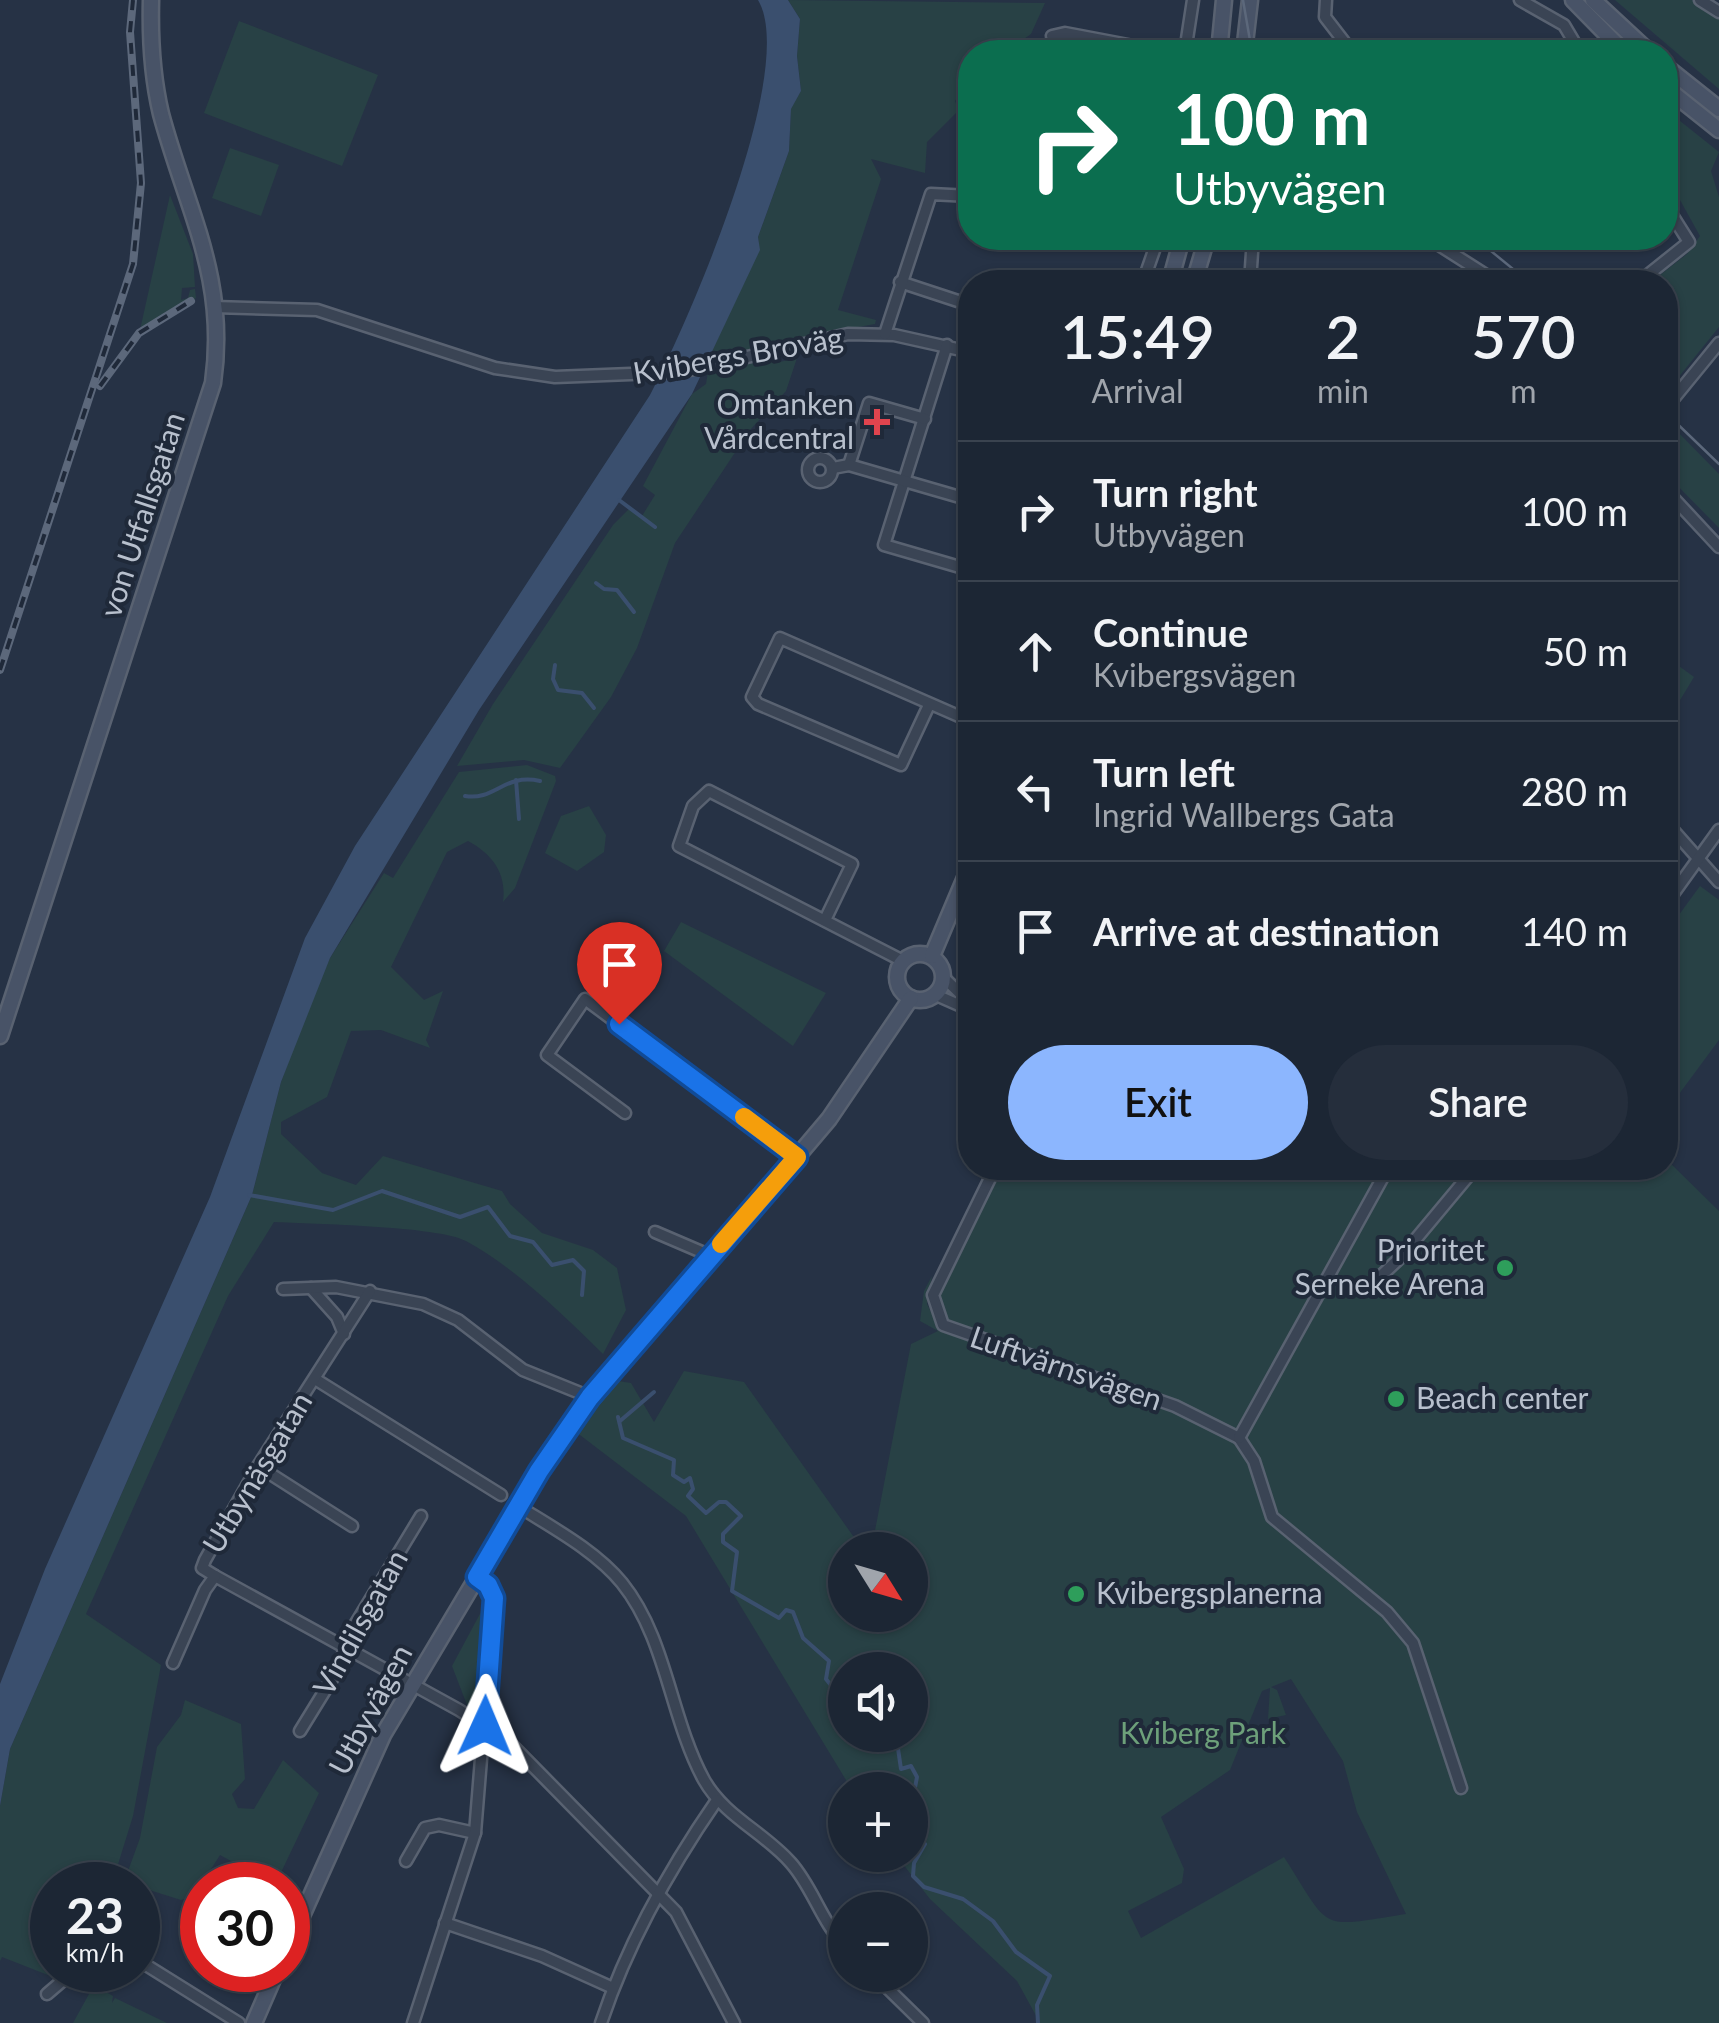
<!DOCTYPE html>
<html lang="en">
<head>
<meta charset="utf-8">
<style>
	:root { --surface:#1c2634; --page:#252e3c; --text:#f1f3f6; --muted:#a0a5ac; --line:#3a434f; --accent:#8cb6fe }
	body { margin:0; font-family:Lato,sans-serif; background:var(--page); color:var(--text); height:100vh; display:flex; flex-direction:column; font-size:38px; white-space:nowrap }
	* { box-sizing:border-box; margin:0 }
	p { font-size:32px; color:var(--muted) }
	.icon { flex:none; width:55px; height:55px; fill:none; stroke:currentColor; stroke-width:2; stroke-linecap:round; stroke-linejoin:round }
	.map { position:relative; flex:1; overflow:hidden }
	.sheet { position:absolute; left:958px; top:270px; width:720px; height:910px; display:flex; flex-direction:column; background:var(--surface); border-radius:40px; box-shadow:0 2px 8px #0004,0 0 0 2px var(--line) }
	.sheet>* { flex:none }
	.banner { position:absolute; left:958px; top:40px; width:720px; height:210px; border-radius:40px; box-shadow:0 2px 8px #0004,0 0 0 2px var(--line); background:#0b6e4f; color:#fff; overflow:hidden }
	.needle { width:65px; rotate:127deg }
	.tools { position:absolute; left:828px; top:1532px; display:grid; gap:20px }
	.tools a { display:grid; place-items:center; width:100px; height:100px; border-radius:50%; background:var(--surface); box-shadow:0 2px 8px #0004,0 0 0 2px var(--line); font-size:50px }
	.speed { position:absolute; left:30px; top:1862px; display:flex; gap:20px; font-size:50px; font-weight:700; text-align:center }
	.speed>* { display:grid; place-content:center; width:130px; height:130px; border-radius:50%; background:var(--surface); box-shadow:0 2px 8px #0004,0 0 0 2px var(--line); line-height:1 }
	.speed small { font-size:25px; font-weight:400 }
	.speed .limit { border:15px solid #d22; background:#fff; color:#111 }
	.pin { position:absolute; display:grid; place-items:center; width:85px; height:85px; color:#fff; margin:-102px -42px; border-radius:50% 50% 50% 0; rotate:-45deg; box-shadow:0 0 10px #0007 }
	.pin .icon { rotate:45deg }
	.me { position:absolute; width:110px; margin:-55px; rotate:1deg; stroke-linejoin:round; filter:drop-shadow(0 0 8px #0008) }
	.turn { display:flex; align-items:center; gap:35px; height:210px; padding:0 50px; font-size:45px }
	.turn .icon { width:130px; height:130px; stroke-width:2.5 }
	.turn b { display:block; font-size:70px; line-height:85px }
	.eta { display:flex; justify-content:space-evenly; align-items:center; height:170px; text-align:center }
	.eta b { font-size:60px; font-weight:600; line-height:70px }
	.primary-button { display:flex; gap:20px; margin-top:auto; padding:20px 50px }
	.primary-button a { flex:1; height:115px; border-radius:60px; background:var(--accent); color:#111; font-size:40px; font-weight:600; line-height:115px; text-align:center }
	.primary-button a+a { background:var(--page); color:var(--text) }
	ul { padding:0; list-style:none }
	li { display:flex; align-items:center; gap:30px; height:140px; padding:0 50px; border-top:2px solid var(--line) }
	li div { flex:1 }
	li b { display:block; font-size:38px }
	li em { font-style:normal }
	.map>svg:first-child { display:block }
	.green { fill:#284145; fill-rule:evenodd }
	.water { fill:#3a4f6e }
	.lines { fill:none; stroke-linecap:round; stroke-linejoin:round }
	.stream { stroke:#3a4f6e; stroke-width:4 }
	.street-casing { stroke:#596271; stroke-width:15 }
	.secondary-casing { stroke:#596271; stroke-width:19 }
	.street { stroke:#3a4454; stroke-width:10 }
	.secondary { stroke:#485367; stroke-width:14 }
	.tram { stroke:#5c687b; stroke-width:2.5 }
	.rail-casing { stroke:#5c687b; stroke-width:8 }
	.rail { stroke:#1f2939; stroke-width:4; stroke-dasharray:11; stroke-linecap:butt }
	.route-casing { stroke:#114b97; stroke-width:25 }
	.route { stroke:#1a73e8; stroke-width:18 }
	.slow { stroke:#f59e0b; stroke-width:18 }
	.health-dot { fill:#e0444e; stroke:#1f2939; stroke-width:4 }
	.leisure-dot { fill:#2e9e5b; stroke:#1f2939; stroke-width:4 }
	.labels { text-anchor:middle; stroke-width:8; stroke-linejoin:round; paint-order:stroke }
	.street-label { font-size:30px; fill:#b8c0cd; stroke:#1f2939 }
	.poi-label { font-size:30px; fill:#b8c0cd; stroke:#1f2939; text-anchor:end }
	.park-label { font-size:30px; fill:#6da07a; stroke:#1f2939 }
</style>
</head>
<body>
<div class="map">
<svg width="1719" height="2023" viewBox="0 0 1719 2023">
	<rect width="100%" height="100%" fill="#263245"/>
	<g class="green">
		<polygon points="788,0 1045,3 1031,34 1021,41 1017,52 970,52 970,92 963,92 955,101 959,110 927,142 925,173 871,159 881,179 838,310 876,320 875,324 769,343 775,363 797,358 786,391 750,430 675,543 637,648 611,697 560,768 524,760 457,766 493,704 613,525 629,509 642,516 655,495 643,486 692,394 706,384 711,353 759,250 758,237 789,151 791,108 801,91 797,56 800,19"/>
		<polygon points="1615,0 1692,0 1719,17 1719,89"/>
		<polygon points="239,21 378,75 342,166 204,113"/>
		<polygon points="1665,109 1719,152 1711,171 1719,197 1719,327 1665,394 1665,282 1651,282 1687,254 1700,236 1665,173"/>
		<polygon points="230,148 279,165 261,216 212,198"/>
		<polygon points="170,195 193,254 195,287 182,288 181,300 188,298 190,290 195,289 196,298 140,330"/>
		<polygon points="1669,423 1719,474 1719,528 1665,473 1665,428"/>
		<polygon points="1665,636 1668,658 1694,677 1665,725"/>
		<path d="M527,765L555,776L556,781L515,888L503,902C507,873 492,854 468,841L447,852L391,967L424,1000L443,991L426,1040L430,1048L381,1030L351,1031L327,1097L281,1122V1134L322,1173L356,1185L383,1156L502,1191L510,1204L542,1233L593,1250L617,1268L626,1310L603,1354C562,1314 517,1269 466,1241C437,1226 313,1224 274,1222L228,1296L86,1614L161,1665L133,1816L115,1874L85,1867L65,1885H52V1970H69L58,1979L2,1957L0,1961V1806L10,1749L252,1195L281,1082L313,994L330,958L384,873L393,878L459,772Z"/>
		<polygon points="589,806 606,835 604,852 577,871 545,853 561,816"/>
		<polygon points="1700,886 1719,900 1719,1040 1665,1113 1665,934"/>
		<polygon points="681,922 826,993 793,1046 664,951"/>
		<path d="M1665,1158L1719,1211V2023H1040L1017,1981L930,1899L896,1855H910V1790H852L686,1516L576,1432L618,1381L631,1383L654,1422L684,1371L744,1382L863,1550L872,1546L911,1344L938,1331L920,1321L924,1291L932,1276L927,1304L937,1324L931,1309L938,1288L1002,1168H1665ZM845,1550H910V1615H845ZM845,1670H910V1735H845ZM1291,1679L1343,1761L1357,1812L1406,1914C1317,1928 1332,1932 1284,1857L1141,1938L1128,1911L1182,1883L1184,1869L1161,1817L1230,1770L1262,1691L1270,1688L1268,1719L1286,1715L1277,1690L1271,1687Z"/>
		<polygon points="489,1597 481,1705 476,1709 467,1705 452,1666"/>
		<polygon points="185,1700 241,1724 245,1779 232,1794 238,1808 254,1809 283,1760 319,1793 275,1885 220,1855 194,1896 181,1900 124,1882 140,1838 157,1747 181,1715"/>
		<polygon points="94,1985 113,1996 112,2003 115,1998 167,2023 73,2023"/>
	</g>
	<path class="water" d="M758,0H788L800,19L797,56L801,91L791,109L789,151L758,237L760,250L692,394L479,710L330,958L281,1082L252,1195L10,1749L0,1806V1684L45,1569L210,1197L305,938L355,846L650,395C687,325 799,69 758,0Z"/>
	<g class="lines">
		<g class="stream">
			<polyline points="619,500 655,527"/>
			<polyline points="596,583 604,589 617,590 634,612"/>
			<polyline points="555,665 553,679 558,690 582,693 594,708"/>
			<polyline points="516,780 519,819"/>
			<path d="M465,796C495,801 504,773 540,781"/>
			<polyline points="249,1195 333,1210 382,1191 460,1217 488,1207 510,1236 533,1242 552,1265 573,1260 584,1271 582,1295"/>
			<polyline points="618,1417 623,1438 674,1460 673,1475 684,1482 690,1478 693,1489 688,1496 706,1513 719,1502 726,1502 741,1516 723,1534 723,1542 737,1552 732,1591 779,1618 786,1610 793,1612 803,1638 829,1661 826,1679 845,1703"/>
			<polyline points="620,1421 654,1392"/>
			<polyline points="896,1735 901,1769 911,1766 917,1777 910,1814"/>
			<polyline points="910,1838 919,1837 925,1844 914,1863 913,1876 924,1887 963,1899 993,1921 1016,1952 1050,1976 1037,2005 1038,2023"/>
		</g>
		<defs>
			<g id="street">
				<polyline points="1326,0 1325,17 1352,52"/>
				<polyline points="1520,0 1564,25 1580,52"/>
				<polyline points="1700,0 1719,12"/>
				<polyline points="1052,36 1065,33 1165,52"/>
				<polyline points="1185,52 1193,0"/>
				<polyline points="1428,238 1497,282"/>
				<polyline points="900,282 970,305"/>
				<polyline points="1143,282 1158,239"/>
				<polyline points="1250,282 1253,238"/>
				<polyline points="1639,282 1689,242 1665,204"/>
				<polyline points="214,307 317,310 495,368 555,377 681,372 848,334 894,335 970,352"/>
				<polyline points="885,334 931,194 970,196"/>
				<polyline points="947,345 884,545 970,570"/>
				<polyline points="1665,409 1719,343"/>
				<circle cx="820" cy="470" r="12"/>
				<polyline points="849,465 869,403 925,419"/>
				<polyline points="833,468 849,465 970,500"/>
				<polyline points="1665,489 1719,547"/>
				<polyline points="929,705 901,765 758,704 752,697 780,638 970,721"/>
				<polyline points="1665,821 1719,882"/>
				<polyline points="1665,905 1719,830"/>
				<polyline points="825,920 852,864 709,791 693,806 679,846 903,961"/>
				<polyline points="944,978 970,1003"/>
				<polyline points="936,995 970,1010"/>
				<polyline points="625,1113 547,1055 585,999 797,1157"/>
				<polyline points="995,1168 933,1295 943,1325 1175,1406 1239,1438"/>
				<polyline points="655,1232 711,1256"/>
				<polyline points="311,1288 337,1317 344,1334"/>
				<polyline points="1368,1288 1400,1258 1475,1168"/>
				<polyline points="283,1289 336,1287 423,1304 458,1320 523,1370 590,1397"/>
				<polyline points="315,1379 501,1495"/>
				<polyline points="1239,1438 1254,1461 1272,1517 1387,1612 1413,1643 1461,1788"/>
				<polyline points="1239,1438 1388,1168"/>
				<polyline points="258,1466 352,1526"/>
				<path d="M518,1506C553,1528 596,1551 622,1583C667,1639 670,1718 704,1780C725,1817 764,1832 791,1863C813,1888 821,1921 845,1946"/>
				<polyline points="215,1576 459,1710 511,1744 676,1912 734,2023"/>
				<polyline points="173,1663 205,1590 215,1576 202,1568 205,1560 258,1466 370,1291"/>
				<polyline points="300,1731 340,1666 347,1638 421,1516"/>
				<polyline points="406,1861 425,1828 439,1825 475,1833"/>
				<polyline points="445,1923 542,1956 613,1988"/>
				<polyline points="138,1960 239,2023"/>
				<polyline points="874,1975 923,2023"/>
				<polyline points="47,1994 75,1970"/>
				<polyline points="413,2023 475,1833 494,1598 488,1585 477,1577"/>
				<path d="M601,2023C627,1945 670,1868 717,1800"/>
			</g>
			<g id="secondary">
				<polyline points="1573,0 1624,52"/>
				<polyline points="1593,0 1649,52"/>
				<polyline points="1219,52 1224,0"/>
				<polyline points="1244,52 1250,0"/>
				<polyline points="1665,66 1719,109"/>
				<polyline points="1665,87 1719,130"/>
				<polyline points="1170,282 1182,238"/>
				<polyline points="1194,282 1207,238"/>
				<circle cx="920" cy="977" r="23"/>
				<polyline points="932,956 970,866"/>
				<path d="M0,1036L213,383C228,278 187,211 161,114C152,76 150,39 151,0"/>
				<polyline points="288,1947 383,1735 563,1433 829,1119 911,998"/>
				<polyline points="254,2023 277,1970"/>
			</g>
		</defs>
		<use href="#street" class="street-casing"/>
		<use href="#secondary" class="secondary-casing"/>
		<use href="#street" class="street"/>
		<use href="#secondary" class="secondary"/>
		<g class="tram">
			<polyline points="1243,0 1252,52"/>
			<polyline points="1475,238 1529,282"/>
			<polyline points="1665,412 1719,464"/>
		</g>
		<defs>
			<g id="rail">
				<polyline points="100,386 139,333 191,301"/>
				<polyline points="0,670 133,264 141,183 130,32 133,0"/>
			</g>
		</defs>
		<use href="#rail" class="rail-casing"/>
		<use href="#rail" class="rail"/>
	</g>
	<g class="lines">
		<defs>
			<polyline id="route" points="485,1726 494,1598 488,1585 477,1577 539,1471 590,1397 797,1157 619,1024"/>
		</defs>
		<use href="#route" class="route-casing"/>
		<use href="#route" class="route"/>
		<polyline class="slow" points="721,1244 797,1157 744,1117"/>
	</g>
	<path class="health-dot" d="M872 407h10v10h10v10h-10v10h-10v-10h-10v-10h10z"/>
	<g class="leisure-dot">
		<circle cx="1505" cy="1268" r="10"/>
		<circle cx="1396" cy="1399" r="10"/>
		<circle cx="1076" cy="1594" r="10"/>
	</g>
	<g class="labels">
		<g class="street-label">
			<text transform="translate(738 356) rotate(-10)" y="10">Kvibergs Broväg</text>
			<text transform="translate(143 515) rotate(-72)" y="10">von Utfallsgatan</text>
			<text transform="translate(1066 1369) rotate(19)" y="10">Luftvärnsvägen</text>
			<text transform="translate(258 1473) rotate(-59)" y="10">Utbynäsgatan</text>
			<text transform="translate(361 1623) rotate(-61)" y="10">Vindilsgatan</text>
			<text transform="translate(371 1710) rotate(-62)" y="10">Utbyvägen</text>
		</g>
		<g class="poi-label">
			<text x="854" y="415">Omtanken<tspan x="854" dy="34">Vårdcentral</tspan></text>
			<text x="1485" y="1261">Prioritet<tspan x="1485" dy="34">Serneke Arena</tspan></text>
			<text x="1416" y="1409" text-anchor="start">Beach center</text>
			<text x="1096" y="1604" text-anchor="start">Kvibergsplanerna</text>
		</g>
		<g class="park-label">
			<text x="1203" y="1744">Kviberg Park</text>
		</g>
	</g>
</svg>
<div class="tools">
<a><svg class="needle" viewBox="-14 -14 28 28"><path d="M0-13l5 13h-10z" fill="#e53935"/><path d="M0 13l5-13h-10z" fill="#a0a5ac"/></svg></a>
<a><svg class="icon" aria-label="sound" viewBox="0 0 24 24"><path d="M4 9h4l5-4v14l-5-4H4zM17 9q2 3 0 6"/></svg></a>
<a>+</a>
<a>−</a>
</div>
<div class="speed"><div>23<small>km/h</small></div><div class="limit">30</div></div>
<div class="pin" style="left:619px;top:1024px;background:#d93025"><svg class="icon" aria-label="arrive" viewBox="0 0 24 24"><path d="M6 21V4h12l-3 4 3 4H6"/></svg></div>
<svg class="me" style="left:485px;top:1726px" viewBox="-20 -20 40 40"><path d="M0-17L14 15 0 8-14 15z" fill="#1a73e8" stroke="#fff" stroke-width="4"/></svg>
<div class="banner">
<div class="turn"><svg class="icon" aria-label="right" viewBox="0 0 24 24"><path d="M7 20v-9h11M14 6l5 5-5 5"/></svg><div><b>100 m</b>Utbyvägen</div></div>
</div>
<section class="sheet">
<div class="eta">
<div><b>15:49</b><p>Arrival</p></div>
<div><b>2</b><p>min</p></div>
<div><b>570</b><p>m</p></div>
</div>
<ul>
<li><svg class="icon" aria-label="right" viewBox="0 0 24 24"><path d="M7 20v-9h11M14 6l5 5-5 5"/></svg><div><b>Turn right</b><p>Utbyvägen</p></div><em>100 m</em></li>
<li><svg class="icon" aria-label="ahead" viewBox="0 0 24 24"><path d="M12 20V5M6 11l6-6 6 6"/></svg><div><b>Continue</b><p>Kvibergsvägen</p></div><em>50 m</em></li>
<li><svg class="icon" aria-label="left" viewBox="0 0 24 24"><path d="M17 20v-9H6M10 6l-5 5 5 5"/></svg><div><b>Turn left</b><p>Ingrid Wallbergs Gata</p></div><em>280 m</em></li>
<li><svg class="icon" aria-label="arrive" viewBox="0 0 24 24"><path d="M6 21V4h12l-3 4 3 4H6"/></svg><div><b>Arrive at destination</b></div><em>140 m</em></li>
</ul>
<div class="primary-button"><a>Exit</a><a>Share</a></div>
</section>
</div>
</body>
</html>
